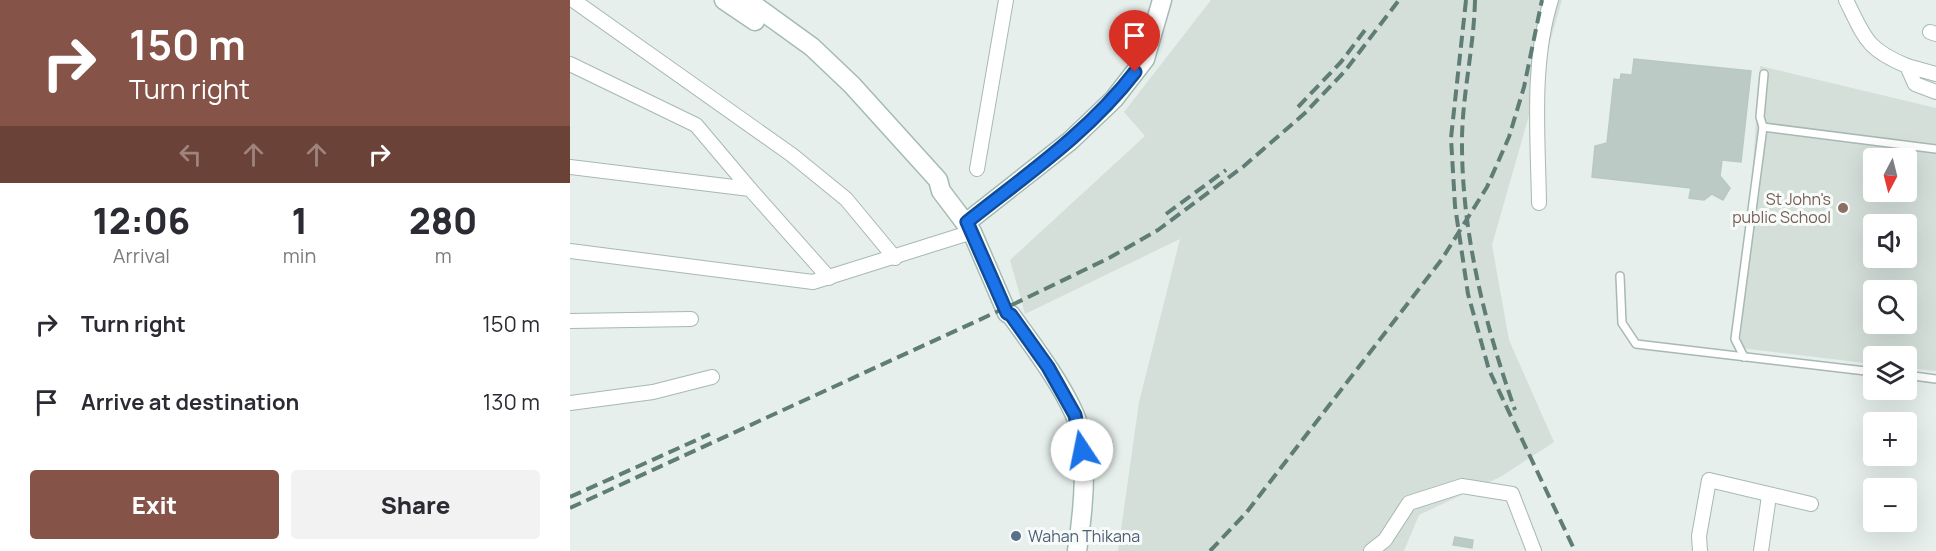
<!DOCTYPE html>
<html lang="en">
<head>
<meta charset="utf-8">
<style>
	:root { --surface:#fff; --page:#f2f2f3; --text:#2b2b33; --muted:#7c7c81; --accent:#855347 }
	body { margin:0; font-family:Manrope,sans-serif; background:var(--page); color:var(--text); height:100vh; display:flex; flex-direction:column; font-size:22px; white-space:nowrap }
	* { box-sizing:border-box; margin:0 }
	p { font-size:20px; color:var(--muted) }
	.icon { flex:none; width:33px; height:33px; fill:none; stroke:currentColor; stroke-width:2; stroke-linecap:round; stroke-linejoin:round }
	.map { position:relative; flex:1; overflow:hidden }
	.details { display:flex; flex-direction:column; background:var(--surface); width:570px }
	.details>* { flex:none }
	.banner { background:#855347; color:#fff; overflow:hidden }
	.needle { width:39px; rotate:187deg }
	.fabs { position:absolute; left:1293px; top:148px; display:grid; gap:12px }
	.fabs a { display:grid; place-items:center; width:54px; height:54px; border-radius:6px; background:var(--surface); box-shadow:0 6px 24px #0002; font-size:30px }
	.pin { position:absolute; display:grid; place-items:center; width:51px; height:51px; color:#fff; margin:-62px -26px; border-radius:50% 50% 50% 0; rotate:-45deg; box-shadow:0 0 6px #0007 }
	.pin .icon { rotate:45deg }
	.me { position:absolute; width:66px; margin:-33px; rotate:349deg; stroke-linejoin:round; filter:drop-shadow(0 0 4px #0008) }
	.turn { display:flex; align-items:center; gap:21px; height:126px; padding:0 30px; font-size:27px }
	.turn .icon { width:78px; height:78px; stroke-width:2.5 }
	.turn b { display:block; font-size:42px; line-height:51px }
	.lanes { display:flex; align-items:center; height:57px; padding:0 30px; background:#0003; justify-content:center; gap:30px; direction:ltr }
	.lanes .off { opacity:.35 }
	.eta { display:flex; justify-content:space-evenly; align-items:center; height:102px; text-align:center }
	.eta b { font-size:36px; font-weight:800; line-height:42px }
	.primary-button { display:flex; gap:12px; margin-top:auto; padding:12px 30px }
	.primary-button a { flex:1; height:69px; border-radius:6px; background:var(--accent); color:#fff; font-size:24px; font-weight:800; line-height:69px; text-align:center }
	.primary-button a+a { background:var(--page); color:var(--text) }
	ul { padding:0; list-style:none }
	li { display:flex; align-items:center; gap:18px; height:78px; padding:0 30px }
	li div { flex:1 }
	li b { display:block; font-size:22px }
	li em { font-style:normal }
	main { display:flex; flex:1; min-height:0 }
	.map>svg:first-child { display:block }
	.built { fill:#d4dfda; fill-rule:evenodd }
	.building { fill:#bbcac4; stroke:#b8c9c2; stroke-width:1.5 }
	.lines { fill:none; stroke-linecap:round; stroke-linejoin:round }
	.service-casing { stroke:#a8b8b2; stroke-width:10 }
	.minor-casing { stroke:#a8b8b2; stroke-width:16 }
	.secondary-casing { stroke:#a4bbb3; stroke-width:21 }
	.service { stroke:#fff; stroke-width:7 }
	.minor { stroke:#fff; stroke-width:14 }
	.secondary { stroke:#fff; stroke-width:18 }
	.rail { stroke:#5f7d75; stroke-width:4; stroke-dasharray:12 6; stroke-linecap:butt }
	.route-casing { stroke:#114b97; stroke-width:15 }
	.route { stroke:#1a73e8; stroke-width:10 }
	.education-dot { fill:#8d6e63; stroke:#f7fbf9; stroke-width:2 }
	.service-dot { fill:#5c6f8a; stroke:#f7fbf9; stroke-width:2 }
	.labels { text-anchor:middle; stroke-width:6; stroke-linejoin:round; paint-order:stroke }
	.education-label { font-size:16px; fill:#785e54; stroke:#f7fbf9; text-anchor:end }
	.service-label { font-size:16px; fill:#4e5e75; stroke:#f7fbf9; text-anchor:start }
</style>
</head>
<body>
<main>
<section class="details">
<div class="banner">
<div class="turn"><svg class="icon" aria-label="right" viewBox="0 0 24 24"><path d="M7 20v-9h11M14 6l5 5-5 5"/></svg><div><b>150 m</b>Turn right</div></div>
<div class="lanes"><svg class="icon off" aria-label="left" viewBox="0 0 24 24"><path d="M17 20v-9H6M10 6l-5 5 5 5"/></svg><svg class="icon off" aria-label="ahead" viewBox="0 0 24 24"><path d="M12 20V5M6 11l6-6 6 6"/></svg><svg class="icon off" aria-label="ahead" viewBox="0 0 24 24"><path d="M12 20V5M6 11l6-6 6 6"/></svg><svg class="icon" aria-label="right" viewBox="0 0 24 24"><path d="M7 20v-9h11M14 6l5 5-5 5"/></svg></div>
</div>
<div class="eta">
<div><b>12:06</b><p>Arrival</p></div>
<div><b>1</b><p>min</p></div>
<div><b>280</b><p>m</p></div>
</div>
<ul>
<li><svg class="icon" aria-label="right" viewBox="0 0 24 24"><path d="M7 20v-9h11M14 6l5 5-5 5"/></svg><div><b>Turn right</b></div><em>150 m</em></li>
<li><svg class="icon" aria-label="arrive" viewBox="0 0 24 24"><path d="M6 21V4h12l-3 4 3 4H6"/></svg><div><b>Arrive at destination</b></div><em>130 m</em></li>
</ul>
<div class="primary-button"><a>Exit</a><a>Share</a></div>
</section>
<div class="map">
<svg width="1366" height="551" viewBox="0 0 1366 551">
	<rect width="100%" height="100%" fill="#e6efeb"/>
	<g class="built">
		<polygon points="641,0 992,0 922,245 939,340 984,442 932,476 849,515 834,551 548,551 569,402 610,239 455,314 440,260 575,136 554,112"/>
		<path d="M1190,66L1366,108V371L1337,368L1336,357H1304L1303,364L1170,348ZM1304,159H1336V192H1304ZM1304,225H1336V258H1304ZM1304,291H1336V324H1304Z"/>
	</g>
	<g class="building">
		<polygon points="1064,59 1181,71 1171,162 1152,160 1150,176 1160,188 1153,200 1142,194 1134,200 1119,198 1121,188 1022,177 1025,146 1037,143 1044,79 1050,80 1051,74 1062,75"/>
		<polygon points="885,537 903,540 902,548 883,545"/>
	</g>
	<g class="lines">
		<defs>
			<g id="service">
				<polyline points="1193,127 1366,149"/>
				<polyline points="1050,276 1052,323 1066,344 1304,372"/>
				<polyline points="1174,357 1165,339 1193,127 1190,117 1194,74"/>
				<polyline points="1336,375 1366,379"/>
			</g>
			<g id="minor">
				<polyline points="3,0 222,155 276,199 325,258"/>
				<path d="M1276,0C1295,38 1296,49 1337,66L1345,84L1366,92"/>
				<polyline points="1360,32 1366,34"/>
				<polyline points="0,64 126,125 180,189"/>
				<polyline points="1337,66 1366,74"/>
				<polyline points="0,167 180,189 259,278"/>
				<polyline points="407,169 436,0"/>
				<path d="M969,203C968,136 961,64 981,0"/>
				<polyline points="0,251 243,282 402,232"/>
				<polyline points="0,321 121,319"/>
				<polyline points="0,403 83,392 142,377"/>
				<polyline points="801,551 815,540 839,503 892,486 942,494 964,551"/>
				<polyline points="1130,551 1129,536 1139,480 1241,504"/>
				<polyline points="1191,551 1199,496"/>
			</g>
			<g id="secondary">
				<polyline points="154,0 185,21"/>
				<path d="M177,0L242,47L282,85L368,180L371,191L402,232L437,313L441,315C463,346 488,378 504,413C520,448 513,513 507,551"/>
				<polyline points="397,222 500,141 544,99 575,59 592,0"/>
			</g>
		</defs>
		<use href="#service" class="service-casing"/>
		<use href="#minor" class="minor-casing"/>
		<use href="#secondary" class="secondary-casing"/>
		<use href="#service" class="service"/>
		<use href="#minor" class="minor"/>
		<use href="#secondary" class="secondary"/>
		<g class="rail">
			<polyline points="896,0 881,138 885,206 898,294 919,370 1005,551"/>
			<path d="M905,0C904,46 893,91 892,137C891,230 914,322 945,410"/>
			<polyline points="728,107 771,62 795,30"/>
			<polyline points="596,214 656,170"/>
			<polyline points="0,497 140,434"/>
			<polyline points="0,508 446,303 539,258 588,230 674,166 735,113 775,71 829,0"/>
			<polyline points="640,551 676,513 872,259 917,187 939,137 954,87 972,0"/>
		</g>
	</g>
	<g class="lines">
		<defs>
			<path id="route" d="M512,450L505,415L478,367L441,315L437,313L397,222C456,175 519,132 565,72"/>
		</defs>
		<use href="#route" class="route-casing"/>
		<use href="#route" class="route"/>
	</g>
	<circle class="education-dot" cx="1273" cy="208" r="6"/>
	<circle class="service-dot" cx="446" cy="536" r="6"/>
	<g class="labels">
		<g class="education-label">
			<text x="1261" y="205">St John's<tspan x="1261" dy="18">public School</tspan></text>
		</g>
		<g class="service-label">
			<text x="458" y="542">Wahan Thikana</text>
		</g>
	</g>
</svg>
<div class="fabs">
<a><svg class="needle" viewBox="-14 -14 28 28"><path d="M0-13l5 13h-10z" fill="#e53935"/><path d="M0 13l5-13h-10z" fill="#7c7c81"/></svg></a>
<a><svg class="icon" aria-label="sound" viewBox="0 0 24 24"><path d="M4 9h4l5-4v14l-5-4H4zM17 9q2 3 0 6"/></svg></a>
<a><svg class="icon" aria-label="search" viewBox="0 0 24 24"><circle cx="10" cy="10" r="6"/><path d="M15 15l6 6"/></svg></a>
<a><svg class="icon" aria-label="layers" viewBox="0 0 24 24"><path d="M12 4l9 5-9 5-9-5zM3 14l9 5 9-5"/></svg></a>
<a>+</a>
<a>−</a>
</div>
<div class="pin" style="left:565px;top:72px;background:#d93025"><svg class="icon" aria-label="arrive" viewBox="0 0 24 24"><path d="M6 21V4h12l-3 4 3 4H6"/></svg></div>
<svg class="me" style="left:512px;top:450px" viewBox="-20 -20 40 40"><circle r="19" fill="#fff"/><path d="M0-13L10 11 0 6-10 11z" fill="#1a73e8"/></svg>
</div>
</main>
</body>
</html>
